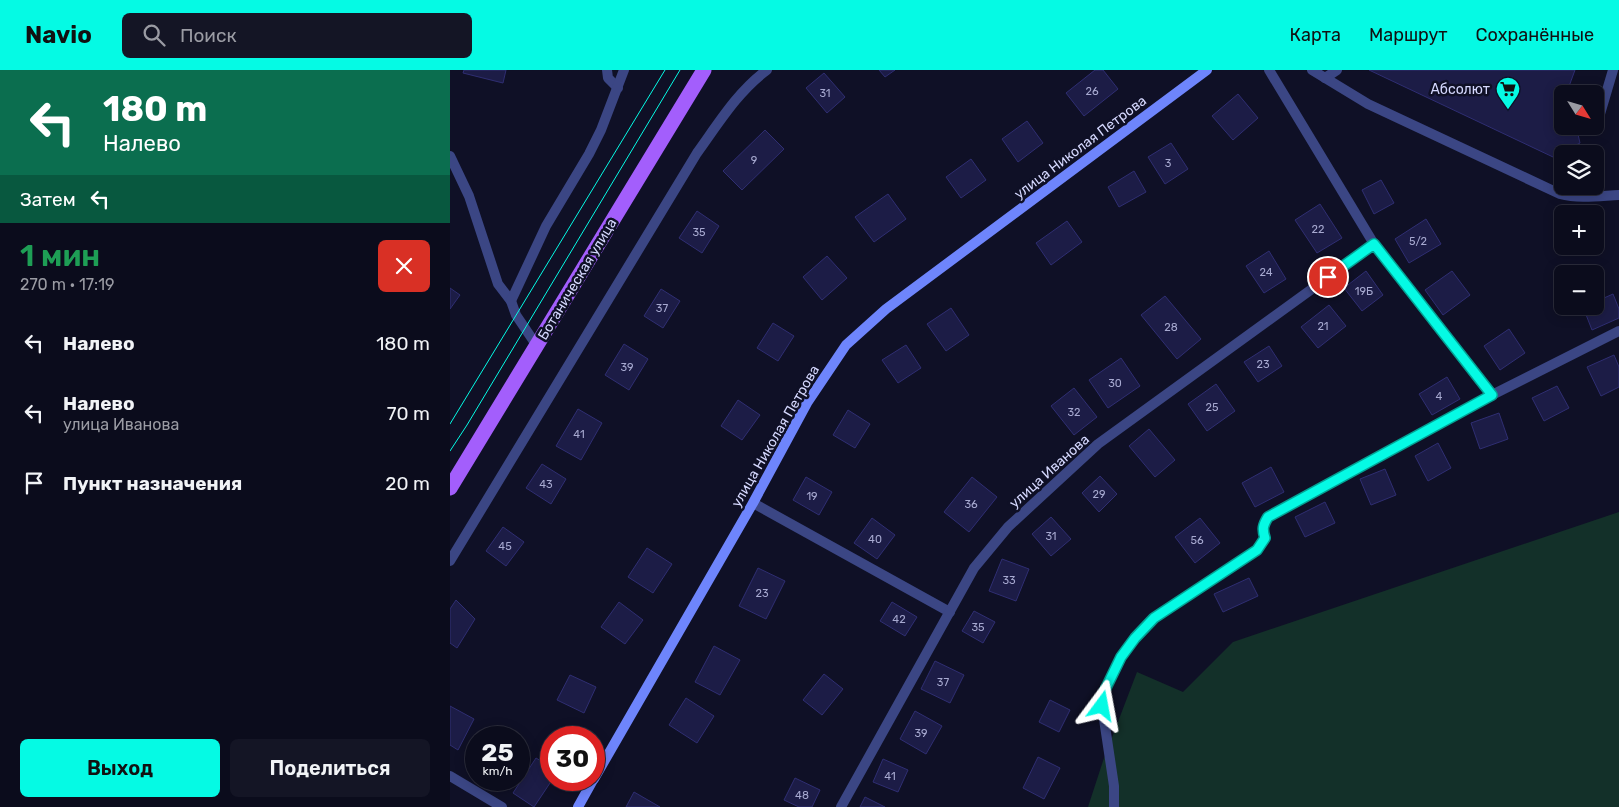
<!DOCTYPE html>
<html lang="ru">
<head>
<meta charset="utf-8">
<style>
	:root { --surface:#0b0c1c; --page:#141525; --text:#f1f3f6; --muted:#9a9ba3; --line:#2b2c3b; --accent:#05fae4 }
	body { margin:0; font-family:Rubik,sans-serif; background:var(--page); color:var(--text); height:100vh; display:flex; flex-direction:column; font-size:19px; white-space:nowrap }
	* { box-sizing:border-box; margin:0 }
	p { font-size:16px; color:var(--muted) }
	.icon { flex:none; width:28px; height:28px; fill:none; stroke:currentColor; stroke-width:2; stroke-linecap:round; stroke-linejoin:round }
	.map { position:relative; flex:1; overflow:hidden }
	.details { display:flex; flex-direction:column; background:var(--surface); width:450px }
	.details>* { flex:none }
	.hud { background:#0b6e4f; color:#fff; overflow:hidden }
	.needle { width:32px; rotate:127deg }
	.tools { position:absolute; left:1104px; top:15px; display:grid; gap:10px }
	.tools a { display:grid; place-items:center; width:50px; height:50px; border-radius:8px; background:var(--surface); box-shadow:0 2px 12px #0003,0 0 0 1px var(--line); font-size:25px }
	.speed { position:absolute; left:15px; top:656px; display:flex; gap:10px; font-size:25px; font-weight:700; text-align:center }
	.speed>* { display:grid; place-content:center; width:65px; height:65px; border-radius:50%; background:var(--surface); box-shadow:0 2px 12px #0003,0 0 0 1px var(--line); line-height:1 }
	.speed small { font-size:12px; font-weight:400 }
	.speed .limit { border:8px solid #d22; background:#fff; color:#111 }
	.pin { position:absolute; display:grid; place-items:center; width:42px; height:42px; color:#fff; margin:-21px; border:2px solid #fff; border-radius:50%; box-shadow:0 1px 5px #0007 }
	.me { position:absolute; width:55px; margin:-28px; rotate:13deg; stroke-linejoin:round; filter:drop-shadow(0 0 4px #0008) }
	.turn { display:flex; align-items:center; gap:18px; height:105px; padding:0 20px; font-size:22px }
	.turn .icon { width:65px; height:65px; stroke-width:2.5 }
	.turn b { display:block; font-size:35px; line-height:42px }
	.then { display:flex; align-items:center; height:48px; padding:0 20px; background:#0003; gap:10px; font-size:19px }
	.round { display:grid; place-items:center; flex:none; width:52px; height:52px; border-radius:8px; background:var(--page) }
	.overview { display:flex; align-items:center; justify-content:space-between; height:85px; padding:0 20px }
	h1 { font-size:30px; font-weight:600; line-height:38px; color:#1e9e55 }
	.cta { display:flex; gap:10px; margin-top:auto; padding:10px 20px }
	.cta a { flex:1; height:58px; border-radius:8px; background:var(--accent); color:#111; font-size:20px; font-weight:600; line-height:58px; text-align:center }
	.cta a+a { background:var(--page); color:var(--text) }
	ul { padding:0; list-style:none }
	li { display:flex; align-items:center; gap:15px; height:70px; padding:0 20px }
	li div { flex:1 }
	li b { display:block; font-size:19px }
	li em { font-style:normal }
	header { display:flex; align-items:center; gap:30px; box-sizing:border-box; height:70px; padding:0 25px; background:var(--accent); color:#111 }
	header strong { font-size:24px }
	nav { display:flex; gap:28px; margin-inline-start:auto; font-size:18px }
	.search { width:350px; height:45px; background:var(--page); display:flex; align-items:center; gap:12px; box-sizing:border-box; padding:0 18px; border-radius:8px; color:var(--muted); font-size:19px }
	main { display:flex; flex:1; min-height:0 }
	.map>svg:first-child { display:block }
	.green { fill:#133029 }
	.building { fill:#1c1c46; stroke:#2f2e72 }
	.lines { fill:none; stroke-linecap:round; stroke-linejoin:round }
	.lane { stroke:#3b4684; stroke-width:10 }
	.street { stroke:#3b4684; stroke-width:10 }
	.secondary { stroke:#6e85fc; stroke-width:10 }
	.primary { stroke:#a35efc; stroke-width:15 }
	.tram { stroke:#05fae4; stroke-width:1 }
	.route-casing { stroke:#03a294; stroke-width:12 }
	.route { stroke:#05fae4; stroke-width:9 }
	.labels { text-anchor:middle; stroke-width:5; stroke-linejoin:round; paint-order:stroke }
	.number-label { font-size:11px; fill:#a7a9d0 }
	.poi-label { font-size:14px; fill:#d5d8fe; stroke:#0f1026; text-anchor:end }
	.street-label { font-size:14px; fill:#d5d8fe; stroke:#0f1026 }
</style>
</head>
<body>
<header>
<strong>Navio</strong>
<div class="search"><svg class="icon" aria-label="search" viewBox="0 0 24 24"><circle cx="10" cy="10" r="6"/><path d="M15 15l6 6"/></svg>Поиск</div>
<nav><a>Карта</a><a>Маршрут</a><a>Сохранённые</a></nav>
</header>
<main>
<section class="details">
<div class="hud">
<div class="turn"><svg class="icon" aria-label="left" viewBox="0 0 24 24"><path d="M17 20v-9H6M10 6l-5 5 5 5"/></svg><div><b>180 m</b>Налево</div></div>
<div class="then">Затем<svg class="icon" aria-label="left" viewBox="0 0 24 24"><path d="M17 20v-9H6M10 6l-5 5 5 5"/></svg></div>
</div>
<div class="overview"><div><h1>1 мин</h1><p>270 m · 17:19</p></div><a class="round" style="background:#d93025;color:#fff"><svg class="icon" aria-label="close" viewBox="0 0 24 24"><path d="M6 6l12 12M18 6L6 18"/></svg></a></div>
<ul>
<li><svg class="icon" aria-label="left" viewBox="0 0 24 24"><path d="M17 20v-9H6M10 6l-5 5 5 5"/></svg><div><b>Налево</b></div><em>180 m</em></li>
<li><svg class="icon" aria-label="left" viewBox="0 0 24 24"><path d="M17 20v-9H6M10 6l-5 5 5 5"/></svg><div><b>Налево</b><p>улица Иванова</p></div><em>70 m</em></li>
<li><svg class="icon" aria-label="arrive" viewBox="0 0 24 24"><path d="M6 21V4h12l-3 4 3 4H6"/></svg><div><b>Пункт назначения</b></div><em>20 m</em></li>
</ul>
<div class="cta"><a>Выход</a><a>Поделиться</a></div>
</section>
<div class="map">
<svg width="1169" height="737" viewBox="0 0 1169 737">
	<rect width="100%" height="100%" fill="#0f1026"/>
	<polygon class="green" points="1169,442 1169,737 638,737 653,691 687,602 733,622 783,572"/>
	<g class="building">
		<polygon points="14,0 56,0 53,13 13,3"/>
		<polygon points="429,0 445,0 435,7"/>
		<polygon points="645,0 653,0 668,19 634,46 616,23"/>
		<polygon points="919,0 1125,0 1118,19 1119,24 1112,24 1112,56 1126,56 1130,73 1103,87"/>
		<polygon points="374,3 395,27 377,43 356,18"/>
		<polygon points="788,24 808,48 783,70 762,46"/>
		<polygon points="577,51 593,73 568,92 552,69"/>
		<polygon points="315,60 334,79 292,120 273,101"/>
		<polygon points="721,73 738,99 715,114 698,87"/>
		<polygon points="521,89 536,110 511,128 496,107"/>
		<polygon points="684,101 696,122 669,137 658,117"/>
		<polygon points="931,110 944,133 924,144 912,120"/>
		<polygon points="438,124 456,149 424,172 405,147"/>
		<polygon points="870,134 892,168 867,183 845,150"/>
		<polygon points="247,141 269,156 252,183 229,168"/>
		<polygon points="976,149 991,174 959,193 945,169"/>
		<polygon points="617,151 632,172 601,195 586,173"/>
		<polygon points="819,181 836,209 814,223 796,196"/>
		<polygon points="377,186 397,208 372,230 353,207"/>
		<polygon points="916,201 933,225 912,241 894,218"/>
		<polygon points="1002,201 1020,225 993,245 975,220"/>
		<polygon points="0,218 10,225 0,239"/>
		<polygon points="211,219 230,231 213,258 194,246"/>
		<polygon points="1163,224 1169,239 1169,248 1142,260 1133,237 1145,236 1145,232"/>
		<polygon points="715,226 751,269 727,289 691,245"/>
		<polygon points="879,235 896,256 868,278 851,257"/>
		<polygon points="501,238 519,265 496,281 477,254"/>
		<polygon points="323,253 344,266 328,291 307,278"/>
		<polygon points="1059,259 1075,283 1050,300 1034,276"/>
		<polygon points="174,274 198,289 179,320 155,305"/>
		<polygon points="456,275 471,298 448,313 432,290"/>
		<polygon points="819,276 832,296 808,312 794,292"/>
		<polygon points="1164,285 1169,297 1169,317 1151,326 1137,297"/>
		<polygon points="671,288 690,316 658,338 639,310"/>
		<polygon points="997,307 1010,329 982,345 969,324"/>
		<polygon points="766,314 785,341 757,361 738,334"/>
		<polygon points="1107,316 1119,338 1094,351 1082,328"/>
		<polygon points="624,318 647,347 624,365 601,336"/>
		<polygon points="288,330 310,345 292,370 271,356"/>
		<polygon points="128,339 152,353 131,390 106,376"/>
		<polygon points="398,340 420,354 405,378 383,365"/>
		<polygon points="1049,343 1058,369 1030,379 1021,353"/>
		<polygon points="699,359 725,390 705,407 679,376"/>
		<polygon points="988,373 1001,398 978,411 965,386"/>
		<polygon points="92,394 116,409 101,434 76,418"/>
		<polygon points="821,397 834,422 805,437 792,413"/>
		<polygon points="935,399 946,425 921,435 910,409"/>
		<polygon points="650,406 667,424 649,442 632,423"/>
		<polygon points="356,407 382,422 369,445 343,430"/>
		<polygon points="522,407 547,427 519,462 494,442"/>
		<polygon points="875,432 885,453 855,467 845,447"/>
		<polygon points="601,447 621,469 601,486 582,464"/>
		<polygon points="422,448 445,465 427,489 404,473"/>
		<polygon points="750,448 770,473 745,493 725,467"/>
		<polygon points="53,457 74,472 56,496 36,481"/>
		<polygon points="197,478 222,494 203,523 178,507"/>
		<polygon points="552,489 579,499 566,531 539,521"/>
		<polygon points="308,498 335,511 316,549 289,536"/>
		<polygon points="799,508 808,526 773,542 764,524"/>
		<polygon points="6,530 25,549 7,578 0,573 0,539"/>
		<polygon points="169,532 193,550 175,574 151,557"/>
		<polygon points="442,532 467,547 455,566 430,551"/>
		<polygon points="524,541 545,552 533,573 512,561"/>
		<polygon points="264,576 290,590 270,625 245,612"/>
		<polygon points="485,591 514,605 500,633 471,619"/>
		<polygon points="374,604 393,619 372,645 353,630"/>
		<polygon points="120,605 146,617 134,643 107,630"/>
		<polygon points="236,628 264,646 247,673 219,655"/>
		<polygon points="600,630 620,640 609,662 589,652"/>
		<polygon points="0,636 24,649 8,680 0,675"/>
		<polygon points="465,641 492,656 476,684 450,669"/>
		<polygon points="588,687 610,698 594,729 573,718"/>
		<polygon points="86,688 101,697 102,710 84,737 63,723"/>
		<polygon points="433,689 458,700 448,722 423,712"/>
		<polygon points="345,708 370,720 362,737 349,737 334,730"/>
		<polygon points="184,722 210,737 176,737"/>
		<polygon points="415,727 435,737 410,737"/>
	</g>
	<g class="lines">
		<g class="lane">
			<polyline points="157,0 158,8 168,18"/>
			<polyline points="875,8 887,0"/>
			<polyline points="1147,54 1163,0"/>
			<polyline points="0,86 19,126 48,214 61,231 66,245 87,276"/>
			<polyline points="61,231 96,156 139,84 151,60 174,0"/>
			<polyline points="0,706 52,737"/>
		</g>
		<g class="street">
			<polyline points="819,0 924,174 1042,325"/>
			<path d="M862,0L918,34L1110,124C1129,129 1149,126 1169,125"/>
			<polyline points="303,433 500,542"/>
			<path d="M0,491L247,83C268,54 288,21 317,0"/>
			<polyline points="391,737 524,498 558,457 648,374 924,174"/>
			<path d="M664,737V716L652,636L653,624L671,587L685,568L704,548L807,480L815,469C812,459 813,455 818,447L1042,325L1169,261"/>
		</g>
		<g class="secondary">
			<polyline points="144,709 303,433 357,333 396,275 436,239 757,0"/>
			<polyline points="128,737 143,710"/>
		</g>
		<polyline class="primary" points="0,418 254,0"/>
		<g class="tram">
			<polyline points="0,354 215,0"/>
			<polyline points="0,381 17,355 230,0"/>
		</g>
	</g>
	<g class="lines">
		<defs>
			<path id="route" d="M652,636L653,624L671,587L685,568L704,548L807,480L815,468C812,459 813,455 818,447L1042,325L924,174L878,207"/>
		</defs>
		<use href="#route" class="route-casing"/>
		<use href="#route" class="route"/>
	</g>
	<defs>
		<symbol id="supermarket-pin" viewBox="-11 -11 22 30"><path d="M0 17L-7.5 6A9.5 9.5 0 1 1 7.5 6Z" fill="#05fae4" stroke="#0f1026"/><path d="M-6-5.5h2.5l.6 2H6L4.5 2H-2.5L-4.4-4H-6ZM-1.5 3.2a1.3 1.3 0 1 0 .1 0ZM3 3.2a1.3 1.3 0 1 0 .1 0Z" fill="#111"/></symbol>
	</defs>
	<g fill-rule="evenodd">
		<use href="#supermarket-pin" x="1044" y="5" width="28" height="38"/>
	</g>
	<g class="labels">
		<g class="number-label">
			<text x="642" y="25">26</text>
			<text x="375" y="27">31</text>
			<text x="304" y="94">9</text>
			<text x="718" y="97">3</text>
			<text x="868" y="163">22</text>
			<text x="249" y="166">35</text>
			<text x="968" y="175">5/2</text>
			<text x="816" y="206">24</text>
			<text x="914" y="225">19Б</text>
			<text x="212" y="242">37</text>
			<text x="873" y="260">21</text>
			<text x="721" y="261">28</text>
			<text x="813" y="298">23</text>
			<text x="177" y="301">39</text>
			<text x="665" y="317">30</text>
			<text x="989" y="330">4</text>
			<text x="762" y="341">25</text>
			<text x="624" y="346">32</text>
			<text x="129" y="368">41</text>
			<text x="96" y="418">43</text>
			<text x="649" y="428">29</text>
			<text x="362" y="430">19</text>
			<text x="521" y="438">36</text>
			<text x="601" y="470">31</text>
			<text x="425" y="473">40</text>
			<text x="747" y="474">56</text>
			<text x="55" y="480">45</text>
			<text x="559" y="514">33</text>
			<text x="312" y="527">23</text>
			<text x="449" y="553">42</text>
			<text x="528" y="561">35</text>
			<text x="493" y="616">37</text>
			<text x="471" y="667">39</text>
			<text x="440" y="710">41</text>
			<text x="352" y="729">48</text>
		</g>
		<g class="poi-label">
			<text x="1040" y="24">Абсолют</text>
		</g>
		<g class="street-label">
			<text transform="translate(630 77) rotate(-37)" y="5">улица Николая Петрова</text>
			<text transform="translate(127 209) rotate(-59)" y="5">Ботаническая улица</text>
			<text transform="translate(325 366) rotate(-60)" y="5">улица Николая Петрова</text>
			<text transform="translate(599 401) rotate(-42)" y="5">улица Иванова</text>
		</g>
	</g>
</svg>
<div class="tools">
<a><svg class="needle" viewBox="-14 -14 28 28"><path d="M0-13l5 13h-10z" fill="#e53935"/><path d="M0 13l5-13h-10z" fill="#9a9ba3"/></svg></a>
<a><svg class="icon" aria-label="layers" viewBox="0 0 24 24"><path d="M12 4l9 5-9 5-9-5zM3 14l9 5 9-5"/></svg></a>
<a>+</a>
<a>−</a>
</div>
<div class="speed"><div>25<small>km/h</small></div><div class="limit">30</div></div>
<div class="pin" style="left:878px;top:207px;background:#d93025"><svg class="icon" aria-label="arrive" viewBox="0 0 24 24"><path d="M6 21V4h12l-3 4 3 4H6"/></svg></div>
<svg class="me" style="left:652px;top:636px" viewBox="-20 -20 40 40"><path d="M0-17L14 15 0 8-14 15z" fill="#05fae4" stroke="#fff" stroke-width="4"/></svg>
</div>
</main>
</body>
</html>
